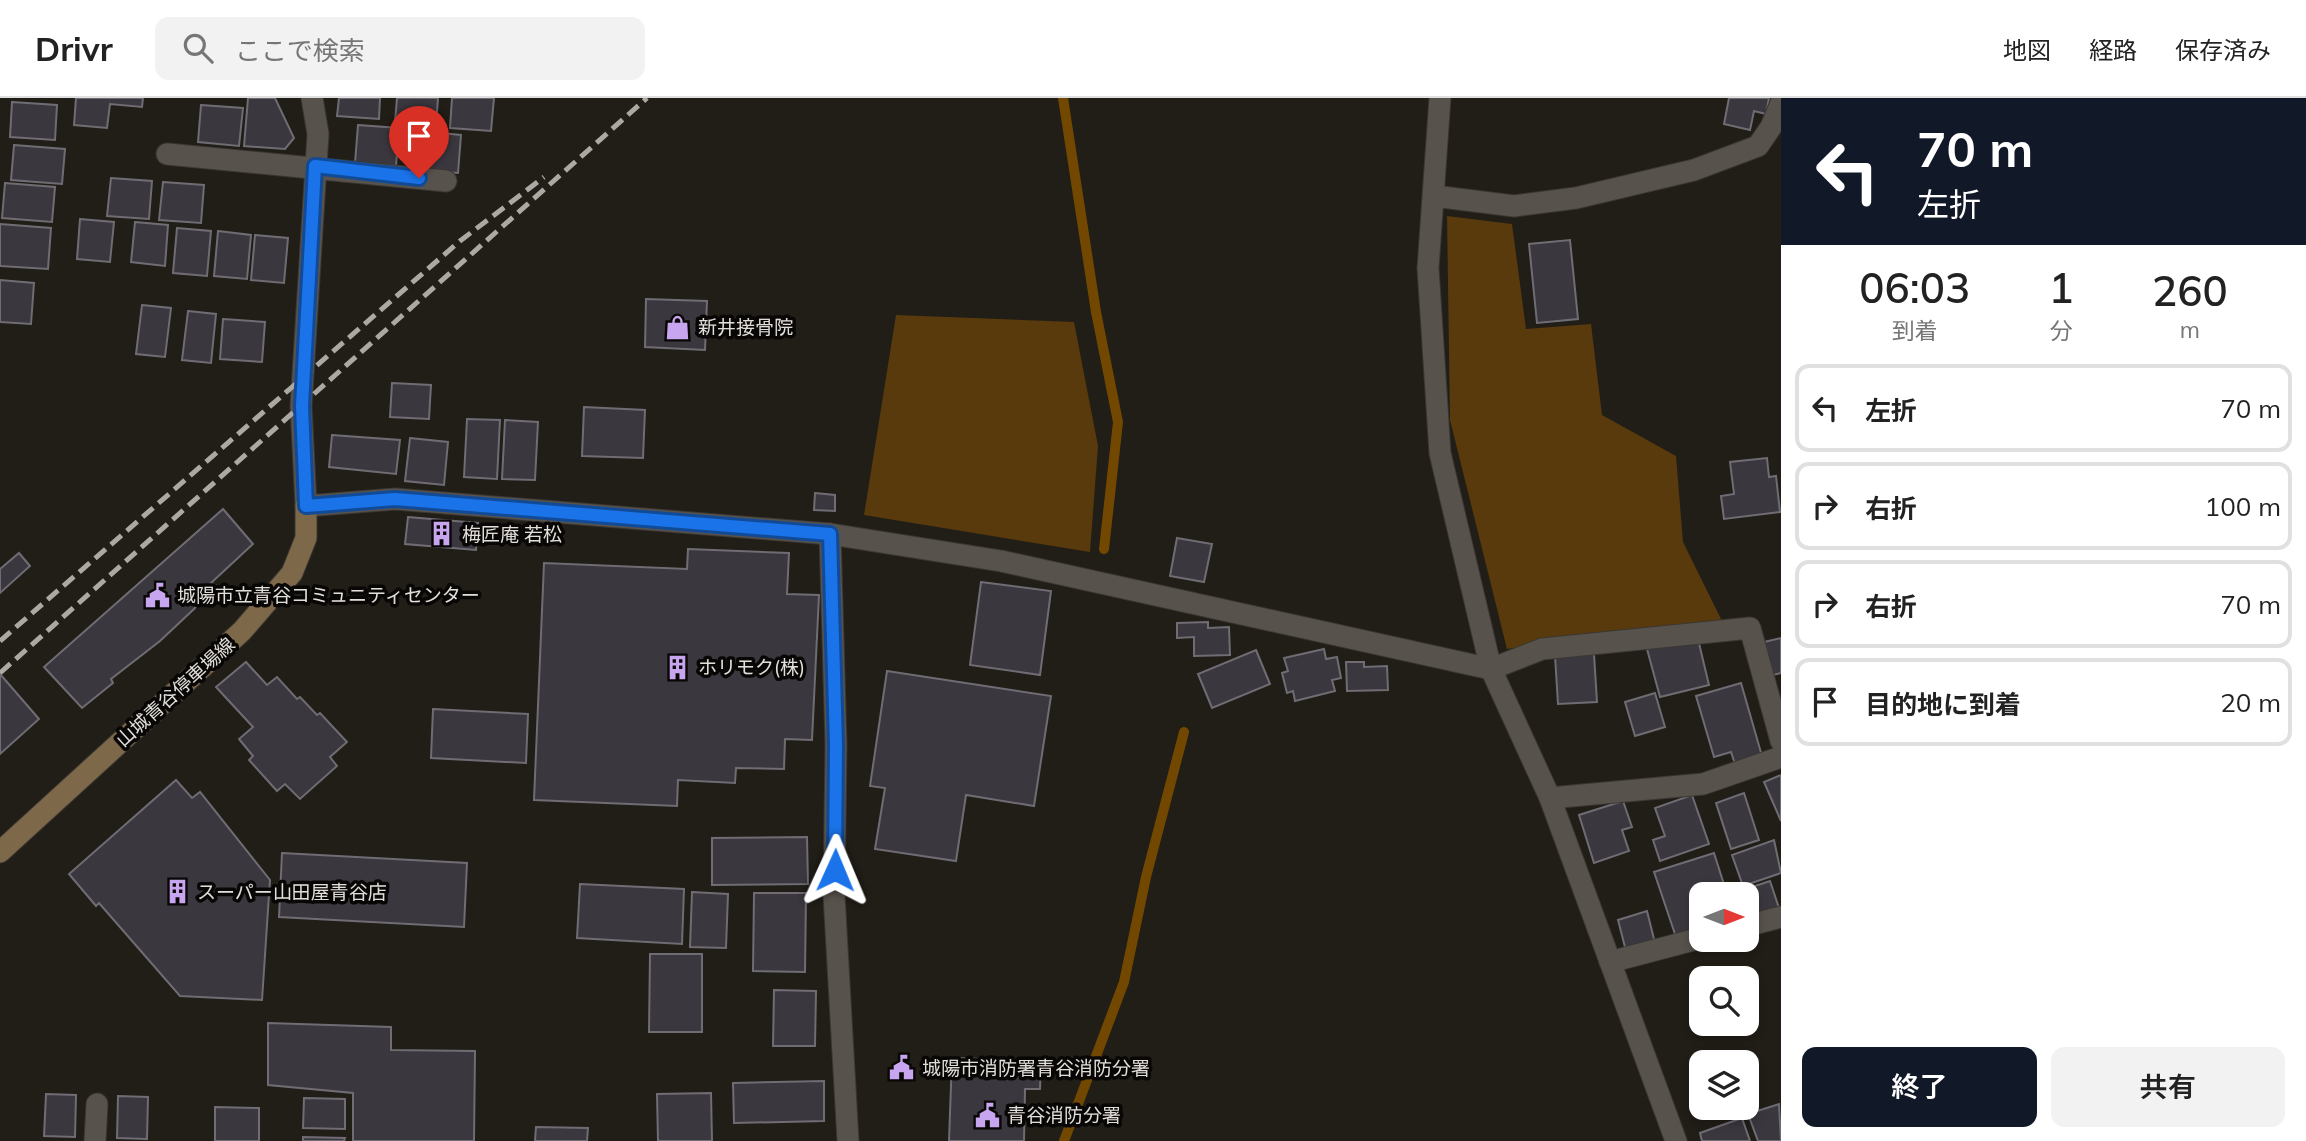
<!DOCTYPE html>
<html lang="ja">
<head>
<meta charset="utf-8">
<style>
	:root { --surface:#fff; --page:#f2f2f2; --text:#222; --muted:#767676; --line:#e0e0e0; --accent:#111827 }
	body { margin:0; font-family:Mulish,"Noto Sans JP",sans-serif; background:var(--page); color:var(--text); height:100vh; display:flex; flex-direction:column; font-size:26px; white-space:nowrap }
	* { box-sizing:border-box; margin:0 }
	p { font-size:23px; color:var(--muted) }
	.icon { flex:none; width:38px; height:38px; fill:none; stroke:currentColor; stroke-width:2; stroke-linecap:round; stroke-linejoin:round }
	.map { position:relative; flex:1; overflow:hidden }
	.panel { display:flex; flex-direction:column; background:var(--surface); width:525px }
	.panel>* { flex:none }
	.top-card { background:#111827; color:#fff; overflow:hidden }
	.needle { width:46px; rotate:90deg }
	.fabs { position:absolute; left:1689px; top:784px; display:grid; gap:14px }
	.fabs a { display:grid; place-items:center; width:70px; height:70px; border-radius:14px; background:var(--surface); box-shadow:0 4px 10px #0003; font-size:35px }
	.pin { position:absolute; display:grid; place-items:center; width:60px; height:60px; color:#fff; margin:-72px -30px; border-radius:50% 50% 50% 0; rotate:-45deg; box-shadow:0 0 7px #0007 }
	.pin .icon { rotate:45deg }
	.me { position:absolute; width:77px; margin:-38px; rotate:1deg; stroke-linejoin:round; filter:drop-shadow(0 0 5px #0008) }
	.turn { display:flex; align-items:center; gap:24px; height:147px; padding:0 21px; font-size:32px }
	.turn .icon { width:91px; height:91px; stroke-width:2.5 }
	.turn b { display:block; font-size:49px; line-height:60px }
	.eta { display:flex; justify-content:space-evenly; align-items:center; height:119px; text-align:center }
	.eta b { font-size:42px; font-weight:600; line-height:49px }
	.action { display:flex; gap:14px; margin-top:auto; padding:14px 21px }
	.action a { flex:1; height:80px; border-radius:14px; background:var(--accent); color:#fff; font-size:28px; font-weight:600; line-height:80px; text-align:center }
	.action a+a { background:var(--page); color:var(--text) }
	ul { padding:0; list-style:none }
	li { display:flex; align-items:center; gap:21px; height:88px; margin:0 14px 10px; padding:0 7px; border:4px solid var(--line); border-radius:14px }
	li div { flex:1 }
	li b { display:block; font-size:26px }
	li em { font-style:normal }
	header { display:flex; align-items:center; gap:42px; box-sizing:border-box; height:98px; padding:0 35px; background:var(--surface); border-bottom:2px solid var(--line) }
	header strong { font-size:33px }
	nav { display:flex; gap:38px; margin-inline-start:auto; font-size:24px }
	.search { width:490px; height:63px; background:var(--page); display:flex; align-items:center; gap:18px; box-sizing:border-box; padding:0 24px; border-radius:14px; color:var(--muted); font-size:26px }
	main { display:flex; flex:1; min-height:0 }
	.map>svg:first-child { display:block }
	.green { fill:#583a0c }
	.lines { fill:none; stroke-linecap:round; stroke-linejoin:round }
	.stream { stroke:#724800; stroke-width:10 }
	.building { fill:#3a373e; stroke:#6f6c74; stroke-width:2 }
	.street-casing { stroke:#3a3733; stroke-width:23 }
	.secondary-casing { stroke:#3a3733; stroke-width:23 }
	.street { stroke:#58524c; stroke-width:21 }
	.secondary { stroke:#7e684a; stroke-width:21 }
	.rail { stroke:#aca9a5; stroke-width:5; stroke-dasharray:14 7; stroke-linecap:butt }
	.route-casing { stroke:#114b97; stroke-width:18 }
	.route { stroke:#1a73e8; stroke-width:12 }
	.labels { text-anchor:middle; stroke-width:7; stroke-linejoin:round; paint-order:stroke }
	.poi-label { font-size:19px; fill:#e2dfdb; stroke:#090706; text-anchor:start }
	.street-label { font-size:19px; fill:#e2dfdb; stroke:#090706 }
</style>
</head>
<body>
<header>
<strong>Drivr</strong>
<div class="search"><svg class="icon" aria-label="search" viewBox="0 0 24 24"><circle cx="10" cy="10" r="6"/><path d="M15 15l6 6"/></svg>ここで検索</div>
<nav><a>地図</a><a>経路</a><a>保存済み</a></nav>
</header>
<main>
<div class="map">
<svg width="1781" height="1043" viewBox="0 0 1781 1043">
	<rect width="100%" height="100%" fill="#211d17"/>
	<g class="green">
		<polygon points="1447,118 1512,126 1526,231 1591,226 1602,317 1676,358 1683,444 1722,523 1507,551 1450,322"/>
		<polygon points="896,217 1074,224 1098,348 1090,454 864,417"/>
	</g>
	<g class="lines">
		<g class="stream">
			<polyline points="1063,0 1096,214 1118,324 1104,451"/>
			<polyline points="1064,1043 1124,884 1146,779 1184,634"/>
		</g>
	</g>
	<g class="building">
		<polygon points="76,0 143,0 142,9 110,6 107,30 74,27"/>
		<polygon points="248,0 275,0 294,40 285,51 244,48"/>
		<polygon points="339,0 380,0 379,21 337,18"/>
		<polygon points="397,0 438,0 436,28 395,24"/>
		<polygon points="452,0 494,0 491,33 450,30"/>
		<polygon points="1729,0 1769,0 1766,16 1754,13 1750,32 1724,26"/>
		<polygon points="12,4 57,7 55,42 10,39"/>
		<polygon points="201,7 243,10 239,48 198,44"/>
		<polygon points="358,27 399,30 396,68 355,65"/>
		<polygon points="420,33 461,37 458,75 417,72"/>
		<polygon points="14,47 65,51 62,86 11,82"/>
		<polygon points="111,80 152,83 149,121 107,118"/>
		<polygon points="163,84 204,87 201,125 159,122"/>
		<polygon points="5,85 55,89 52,124 2,120"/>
		<polygon points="80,121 114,124 110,164 77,161"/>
		<polygon points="135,124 168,127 165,168 131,164"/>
		<polygon points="0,126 51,130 48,171 0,168"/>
		<polygon points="177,130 211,133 207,178 173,175"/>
		<polygon points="218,133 251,137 247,181 214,178"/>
		<polygon points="255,137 288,140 284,185 251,182"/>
		<polygon points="1570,142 1578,221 1537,225 1529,146"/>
		<polygon points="0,182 34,185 31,226 0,224"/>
		<polygon points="646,201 707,203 705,252 645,249"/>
		<polygon points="142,207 171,210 165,259 136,256"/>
		<polygon points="188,213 216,216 211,265 182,262"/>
		<polygon points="223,221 265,224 262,264 220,261"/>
		<polygon points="392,285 431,287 429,321 390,319"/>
		<polygon points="584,309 645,312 643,360 582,358"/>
		<polygon points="467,321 500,322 497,381 464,379"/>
		<polygon points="505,322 538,324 535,382 502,381"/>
		<polygon points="332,337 400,342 396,376 329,369"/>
		<polygon points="410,340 448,344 444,387 405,383"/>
		<polygon points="1767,360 1769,379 1776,378 1780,414 1724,421 1721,398 1734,396 1730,364"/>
		<polygon points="815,395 835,397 835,413 814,412"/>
		<polygon points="223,411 253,446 211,485 215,487 194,511 160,543 111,581 113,585 82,610 44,569"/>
		<polygon points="408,419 478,425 476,452 405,446"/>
		<polygon points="1177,440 1212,446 1204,484 1170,478"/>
		<polygon points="688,451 789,455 787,496 819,497 812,642 785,641 784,671 736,670 735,685 678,682 677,708 534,702 544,465 687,471"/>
		<polygon points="19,455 30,468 0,495 0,471"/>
		<polygon points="981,484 1051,493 1040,577 970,567"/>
		<polygon points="1208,524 1208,530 1229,529 1230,557 1194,558 1194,539 1177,540 1177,525"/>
		<polygon points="1697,537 1709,587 1660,599 1647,551"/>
		<polygon points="1781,540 1781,575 1773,577 1764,544"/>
		<polygon points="1324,551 1326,561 1337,559 1341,580 1332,582 1335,593 1295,603 1293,593 1287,595 1282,575 1288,573 1284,560"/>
		<polygon points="1256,552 1270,586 1212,610 1198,576"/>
		<polygon points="1594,556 1597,604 1558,606 1555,558"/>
		<polygon points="246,564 267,587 277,579 297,601 300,599 317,617 320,615 347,644 330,659 337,668 300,701 285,686 277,693 249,662 253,658 239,641 253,629 216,589"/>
		<polygon points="1346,564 1364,564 1364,569 1387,568 1388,592 1347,593"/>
		<polygon points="887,573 1051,598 1034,708 966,697 956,763 875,751 885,690 870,688"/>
		<polygon points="0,576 39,621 0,656"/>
		<polygon points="1741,585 1762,658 1735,666 1731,654 1714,659 1696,598"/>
		<polygon points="1655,595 1665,629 1635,638 1625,604"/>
		<polygon points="433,611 528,616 526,665 431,660"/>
		<polygon points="1781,677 1781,723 1764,684"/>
		<polygon points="176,682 192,700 200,694 270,782 262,902 180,898 99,805 96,808 69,776"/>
		<polygon points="1744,695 1759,742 1731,751 1716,705"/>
		<polygon points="1692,697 1709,746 1660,763 1653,742 1665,738 1655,710"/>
		<polygon points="1623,703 1632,729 1622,732 1629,753 1594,765 1579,717"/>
		<polygon points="807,739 808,786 712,787 712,740"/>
		<polygon points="1774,742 1781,775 1743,788 1732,757"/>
		<polygon points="282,755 467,765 464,829 279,819"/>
		<polygon points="1714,755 1727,796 1701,796 1701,830 1676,839 1654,774"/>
		<polygon points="1770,783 1780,813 1753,822 1743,792"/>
		<polygon points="580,786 684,791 682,846 577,840"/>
		<polygon points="692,794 728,796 726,850 690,849"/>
		<polygon points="754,795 806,795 805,874 753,873"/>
		<polygon points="1647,813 1655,845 1626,853 1618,822"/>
		<polygon points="650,856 702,856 702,934 649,934"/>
		<polygon points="774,892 816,893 815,948 773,948"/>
		<polygon points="268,925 391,929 391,952 475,953 474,1043 353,1043 353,995 268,987"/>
		<polygon points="952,960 1041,963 1040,991 1025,991 1024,1043 949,1043"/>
		<polygon points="824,983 824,1023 734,1025 733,985"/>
		<polygon points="711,995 712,1043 658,1043 657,996"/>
		<polygon points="46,996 76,997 75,1039 44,1038"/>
		<polygon points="118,998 148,999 147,1041 117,1040"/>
		<polygon points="304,1000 345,1001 345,1031 303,1030"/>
		<polygon points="1779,1006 1781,1043 1758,1043 1748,1016"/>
		<polygon points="215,1009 259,1010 259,1043 215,1043"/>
		<polygon points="1742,1020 1750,1043 1702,1043 1700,1035"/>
		<polygon points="536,1029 588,1030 587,1043 535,1043"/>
		<polygon points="303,1039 345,1040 344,1043 303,1043"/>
	</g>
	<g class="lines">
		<defs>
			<g id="street">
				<polyline points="312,0 318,36 301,308 306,408 395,401 830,436 1001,463 1491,571 1542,551 1750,530 1781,643"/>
				<polyline points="1440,0 1428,170 1440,355 1491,571 1550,700 1676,1043"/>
				<polyline points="167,56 446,83"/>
				<polyline points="1434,98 1514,108 1576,100 1694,72 1758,48 1771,29 1781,5"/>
				<polyline points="830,436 836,647 834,797 848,1043"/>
				<polyline points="1550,700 1703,686 1781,659"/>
				<polyline points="1746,828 1781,819"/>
				<polyline points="1610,864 1701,840"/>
				<polyline points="95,1043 97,1006"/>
			</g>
			<polyline id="secondary" points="0,754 242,533 292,475 306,440 306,408"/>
		</defs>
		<use href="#street" class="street-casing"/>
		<use href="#secondary" class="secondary-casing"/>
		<use href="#street" class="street"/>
		<use href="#secondary" class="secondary"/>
		<g class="rail">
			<polyline points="0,543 460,143 544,79"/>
			<polyline points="0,575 647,0"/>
		</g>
	</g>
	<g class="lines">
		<defs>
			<polyline id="route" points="419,80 315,68 302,308 306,408 395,401 830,436 836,647 835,772"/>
		</defs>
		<use href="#route" class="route-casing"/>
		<use href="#route" class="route"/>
	</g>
	<defs>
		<symbol id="shop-bare" viewBox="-9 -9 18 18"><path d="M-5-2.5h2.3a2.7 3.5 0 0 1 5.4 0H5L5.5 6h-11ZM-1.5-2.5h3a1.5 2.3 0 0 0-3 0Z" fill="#c7a6ef" stroke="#090706" stroke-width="2.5" paint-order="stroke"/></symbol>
		<symbol id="building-bare" viewBox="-9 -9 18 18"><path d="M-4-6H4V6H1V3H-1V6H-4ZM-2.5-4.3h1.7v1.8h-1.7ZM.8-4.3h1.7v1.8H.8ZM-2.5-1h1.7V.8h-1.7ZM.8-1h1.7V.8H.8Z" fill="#c7a6ef" stroke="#090706" stroke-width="2.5" paint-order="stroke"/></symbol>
		<symbol id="civic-bare" viewBox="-9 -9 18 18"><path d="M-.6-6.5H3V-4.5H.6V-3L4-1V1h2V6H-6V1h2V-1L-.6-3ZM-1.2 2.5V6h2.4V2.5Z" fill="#c7a6ef" stroke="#090706" stroke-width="2.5" paint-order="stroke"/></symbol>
	</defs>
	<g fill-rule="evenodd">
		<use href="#shop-bare" x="660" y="212" width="35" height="35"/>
		<use href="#building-bare" x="424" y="418" width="35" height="35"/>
		<use href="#civic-bare" x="140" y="480" width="35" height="35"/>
		<use href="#building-bare" x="660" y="552" width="35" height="35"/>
		<use href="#building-bare" x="160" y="776" width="35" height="35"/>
		<use href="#civic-bare" x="884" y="952" width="35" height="35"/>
		<use href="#civic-bare" x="970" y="1000" width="35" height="35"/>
	</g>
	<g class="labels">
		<g class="poi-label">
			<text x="698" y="236">新井接骨院</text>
			<text x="462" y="443">梅匠庵 若松</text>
			<text x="177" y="504">城陽市立青谷コミュニティセンター</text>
			<text x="698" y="576">ホリモク(株)</text>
			<text x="197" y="801">スーパー山田屋青谷店</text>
			<text x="922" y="977">城陽市消防署青谷消防分署</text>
			<text x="1007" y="1024">青谷消防分署</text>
		</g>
		<g class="street-label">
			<text transform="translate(175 594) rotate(-42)" y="7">山城青谷停車場線</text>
		</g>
	</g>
</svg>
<div class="fabs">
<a><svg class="needle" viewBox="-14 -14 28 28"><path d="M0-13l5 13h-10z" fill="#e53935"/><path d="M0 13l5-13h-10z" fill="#767676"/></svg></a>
<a><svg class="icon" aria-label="search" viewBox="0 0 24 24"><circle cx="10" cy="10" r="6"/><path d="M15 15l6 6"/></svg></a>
<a><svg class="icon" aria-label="layers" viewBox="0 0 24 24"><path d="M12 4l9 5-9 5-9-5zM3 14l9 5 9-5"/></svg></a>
</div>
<div class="pin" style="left:419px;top:80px;background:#d93025"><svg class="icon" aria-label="arrive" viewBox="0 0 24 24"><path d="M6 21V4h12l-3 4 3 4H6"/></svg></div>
<svg class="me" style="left:835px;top:772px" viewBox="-20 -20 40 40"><path d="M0-17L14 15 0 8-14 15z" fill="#1a73e8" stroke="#fff" stroke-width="4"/></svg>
</div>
<section class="panel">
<div class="top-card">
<div class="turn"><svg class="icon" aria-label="left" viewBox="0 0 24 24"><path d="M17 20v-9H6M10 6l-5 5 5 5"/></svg><div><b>70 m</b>左折</div></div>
</div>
<div class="eta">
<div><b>06:03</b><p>到着</p></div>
<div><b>1</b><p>分</p></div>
<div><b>260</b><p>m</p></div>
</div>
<ul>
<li><svg class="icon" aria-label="left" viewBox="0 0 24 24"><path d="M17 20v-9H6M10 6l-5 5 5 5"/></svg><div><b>左折</b></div><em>70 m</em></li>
<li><svg class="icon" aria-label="right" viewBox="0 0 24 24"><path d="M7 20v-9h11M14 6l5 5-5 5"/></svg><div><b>右折</b></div><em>100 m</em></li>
<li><svg class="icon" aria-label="right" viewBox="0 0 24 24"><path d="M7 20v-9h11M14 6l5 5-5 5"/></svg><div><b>右折</b></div><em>70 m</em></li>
<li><svg class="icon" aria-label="arrive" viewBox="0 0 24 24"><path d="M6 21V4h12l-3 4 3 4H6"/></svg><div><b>目的地に到着</b></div><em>20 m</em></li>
</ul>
<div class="action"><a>終了</a><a>共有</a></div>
</section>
</main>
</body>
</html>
